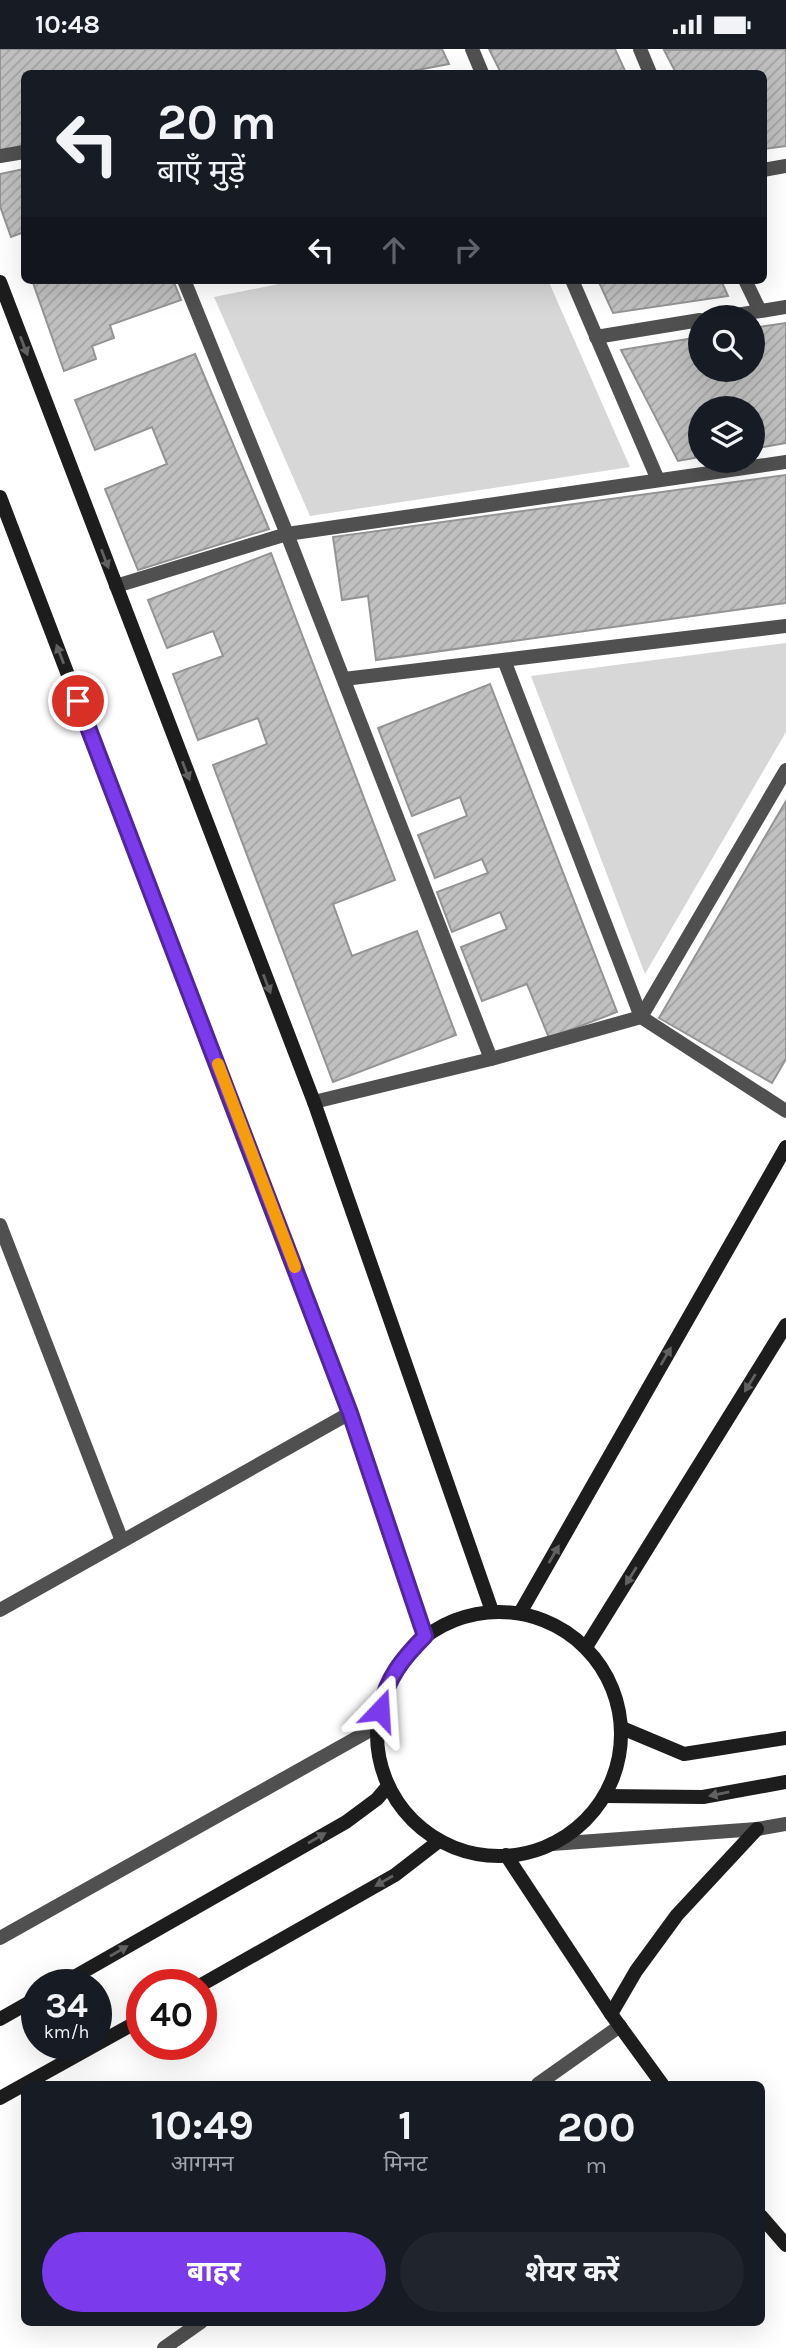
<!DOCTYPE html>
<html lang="hi">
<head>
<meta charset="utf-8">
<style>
	:root { --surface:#171b24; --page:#20242c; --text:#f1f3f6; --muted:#9ea1a6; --accent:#7c3aed }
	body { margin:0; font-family:Karla,"Noto Sans Devanagari",sans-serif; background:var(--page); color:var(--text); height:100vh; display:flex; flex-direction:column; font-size:26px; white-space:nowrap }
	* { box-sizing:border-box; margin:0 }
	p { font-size:23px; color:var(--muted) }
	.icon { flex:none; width:38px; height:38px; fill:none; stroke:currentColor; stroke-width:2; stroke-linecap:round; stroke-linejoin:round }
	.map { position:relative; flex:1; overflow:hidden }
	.details { position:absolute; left:21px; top:2032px; width:744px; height:245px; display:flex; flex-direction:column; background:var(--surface); border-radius:10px; box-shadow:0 7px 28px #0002 }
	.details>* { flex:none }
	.hud { position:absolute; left:21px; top:21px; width:746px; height:214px; border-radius:10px; box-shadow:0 7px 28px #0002; background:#171b24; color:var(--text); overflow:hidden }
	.buttons { position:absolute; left:688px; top:256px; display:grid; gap:14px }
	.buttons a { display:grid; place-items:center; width:77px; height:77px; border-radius:50%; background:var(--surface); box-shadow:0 7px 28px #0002; font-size:35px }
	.speed { position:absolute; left:21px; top:1920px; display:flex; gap:14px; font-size:35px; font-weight:700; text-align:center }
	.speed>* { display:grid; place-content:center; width:91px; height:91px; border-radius:50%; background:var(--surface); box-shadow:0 7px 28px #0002; line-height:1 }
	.speed small { font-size:18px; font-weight:400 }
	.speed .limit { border:10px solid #d22; background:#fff; color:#111 }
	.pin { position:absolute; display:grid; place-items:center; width:60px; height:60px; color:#fff; margin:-30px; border:4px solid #fff; border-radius:50%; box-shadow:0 2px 7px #0007 }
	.me { position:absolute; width:77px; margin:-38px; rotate:20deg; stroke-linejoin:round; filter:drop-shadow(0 0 5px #0008) }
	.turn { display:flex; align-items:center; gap:24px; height:147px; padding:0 21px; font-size:32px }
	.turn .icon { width:91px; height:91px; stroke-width:2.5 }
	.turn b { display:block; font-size:49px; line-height:60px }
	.lanes { display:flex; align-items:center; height:66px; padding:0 21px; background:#0003; justify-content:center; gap:35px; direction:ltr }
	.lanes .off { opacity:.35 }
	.eta { display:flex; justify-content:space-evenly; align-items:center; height:119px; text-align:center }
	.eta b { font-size:42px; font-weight:700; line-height:49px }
	.primary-button { display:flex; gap:14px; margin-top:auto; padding:14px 21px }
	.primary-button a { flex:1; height:80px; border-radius:42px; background:var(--accent); color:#fff; font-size:28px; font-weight:700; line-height:80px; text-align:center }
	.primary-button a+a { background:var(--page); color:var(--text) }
	.status { display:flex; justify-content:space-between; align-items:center; height:49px; padding:0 35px; background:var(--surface); direction:ltr }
	.status svg { height:19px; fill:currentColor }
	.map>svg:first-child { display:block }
	.green { fill:#d7d7d7 }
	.building { fill:url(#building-hatch); stroke:#949494; stroke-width:2 }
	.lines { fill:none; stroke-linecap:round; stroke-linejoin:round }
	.lane { stroke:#505050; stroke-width:14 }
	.street { stroke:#505050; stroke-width:14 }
	.secondary { stroke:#1d1d1d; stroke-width:14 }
	.oneway { fill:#616161 }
	.route-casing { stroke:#51269a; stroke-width:18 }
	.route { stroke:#7c3aed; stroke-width:12 }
	.slow { stroke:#f59e0b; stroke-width:12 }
</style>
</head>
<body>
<div class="status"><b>10:48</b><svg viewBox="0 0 49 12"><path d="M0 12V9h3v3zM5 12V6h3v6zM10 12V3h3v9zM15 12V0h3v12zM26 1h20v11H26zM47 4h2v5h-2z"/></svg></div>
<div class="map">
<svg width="786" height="2299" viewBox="0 0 786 2299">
	<defs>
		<pattern id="building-hatch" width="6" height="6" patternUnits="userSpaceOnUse" patternTransform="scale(1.75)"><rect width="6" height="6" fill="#c0c0c0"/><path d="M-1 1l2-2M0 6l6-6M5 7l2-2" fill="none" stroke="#a3a3a3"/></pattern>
	</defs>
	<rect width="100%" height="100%" fill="#fff"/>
	<g class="green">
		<polygon points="299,231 548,231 630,418 310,467 214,248"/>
		<polygon points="786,594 786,683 645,925 531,627"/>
	</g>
	<g class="building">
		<polygon points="0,0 442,0 449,15 402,24 24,24 24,98 0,103"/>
		<polygon points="489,0 615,0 626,24 501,24"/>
		<polygon points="786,0 786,97 763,100 763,24 676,24 664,1"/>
		<polygon points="24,120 24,183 11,188 0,157 0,125"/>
		<polygon points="32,231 173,231 181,251 110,276 114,289 92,297 96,310 64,322"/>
		<polygon points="598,231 721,231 728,247 613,264"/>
		<polygon points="786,274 786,394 752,400 752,359 700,359 700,408 678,412 621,301 700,288 700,320 752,320 752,279"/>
		<polygon points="195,305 269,480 138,521 105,440 167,415 152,378 95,401 75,351"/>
		<polygon points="786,426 786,554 376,611 368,547 342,551 333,488"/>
		<polygon points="271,504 395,831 333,855 352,907 417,882 456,986 333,1033 213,716 267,695 258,669 198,691 173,625 223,607 213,582 167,599 148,551"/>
		<polygon points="490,635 617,963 549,989 527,935 482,952 461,898 507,880 500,863 452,883 437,843 488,824 482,810 435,829 418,786 467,767 460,748 412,767 378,679"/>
		<polygon points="786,752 786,1010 772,1034 659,969"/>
	</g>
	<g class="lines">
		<g class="lane">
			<polyline points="472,0 482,24"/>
			<polyline points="640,0 650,24"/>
			<polyline points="0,107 24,103"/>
			<polyline points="763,121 786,117"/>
			<polyline points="184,231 287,485 491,1010"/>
			<polyline points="572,231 658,431"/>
			<polyline points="745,231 760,262"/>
			<polyline points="723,268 786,258"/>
			<polyline points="596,288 700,271"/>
			<polyline points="116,537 287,485 786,413"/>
			<polyline points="504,611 641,968 786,1062"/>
			<polyline points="344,630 786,577"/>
			<polyline points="314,1053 491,1010 641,968 786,721"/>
		</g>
		<g class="street">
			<polyline points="0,1176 122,1492"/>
			<polyline points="0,1561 350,1364"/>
			<polyline points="552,1795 757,1780 786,1775"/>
			<polyline points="0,1889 376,1678"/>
			<polyline points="538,2035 620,1977"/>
			<polyline points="164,2299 201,2273"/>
		</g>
		<g class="secondary">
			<polyline points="0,233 314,1053 492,1562"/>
			<polyline points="0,448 350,1364 425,1587"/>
			<circle cx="499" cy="1685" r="122"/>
			<polyline points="520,1564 786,1098"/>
			<polyline points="586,1598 786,1276"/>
			<polyline points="622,1679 684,1705 786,1689"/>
			<polyline points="605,1747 703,1748 786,1733"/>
			<polyline points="506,1806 611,1965 662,2035"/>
			<polyline points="60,1936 346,1773 377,1750 388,1737"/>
			<polyline points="201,1936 395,1826 439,1792"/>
			<polyline points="611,1965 636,1922 677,1866 757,1780"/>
			<polyline points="0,1970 37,1949"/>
			<polyline points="0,2049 142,1970"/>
			<polyline points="761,2167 786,2196"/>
		</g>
	</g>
	<defs><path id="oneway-solid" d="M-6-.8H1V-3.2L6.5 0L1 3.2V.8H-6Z" transform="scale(1.75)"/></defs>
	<g class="oneway">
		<use href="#oneway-solid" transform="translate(24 297) rotate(69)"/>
		<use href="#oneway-solid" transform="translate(105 510) rotate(69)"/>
		<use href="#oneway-solid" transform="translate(60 605) rotate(-111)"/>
		<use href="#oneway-solid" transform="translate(186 722) rotate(69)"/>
		<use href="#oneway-solid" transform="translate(267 935) rotate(69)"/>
		<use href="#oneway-solid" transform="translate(666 1307) rotate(-60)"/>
		<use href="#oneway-solid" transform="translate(750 1334) rotate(122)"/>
		<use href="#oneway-solid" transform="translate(554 1505) rotate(-60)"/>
		<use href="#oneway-solid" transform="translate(631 1527) rotate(122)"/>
		<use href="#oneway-solid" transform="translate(719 1745) rotate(169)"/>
		<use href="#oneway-solid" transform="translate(317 1789) rotate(-30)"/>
		<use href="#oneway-solid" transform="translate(384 1832) rotate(150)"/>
		<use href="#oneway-solid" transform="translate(119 1902) rotate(-30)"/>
	</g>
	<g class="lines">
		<defs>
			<path id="route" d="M78,652L350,1364L425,1587C402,1610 387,1629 380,1661"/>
		</defs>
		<use href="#route" class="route-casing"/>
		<use href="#route" class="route"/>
		<polyline class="slow" points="218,1015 295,1218"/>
	</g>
</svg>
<div class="buttons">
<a><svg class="icon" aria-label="search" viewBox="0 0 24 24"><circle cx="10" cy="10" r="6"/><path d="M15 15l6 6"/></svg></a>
<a><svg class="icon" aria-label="layers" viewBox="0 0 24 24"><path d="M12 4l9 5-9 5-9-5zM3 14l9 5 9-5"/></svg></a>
</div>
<div class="speed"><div>34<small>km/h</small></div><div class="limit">40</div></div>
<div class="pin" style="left:78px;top:652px;background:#d93025"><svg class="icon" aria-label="arrive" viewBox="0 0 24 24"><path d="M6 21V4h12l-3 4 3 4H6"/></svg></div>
<svg class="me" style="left:380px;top:1661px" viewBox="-20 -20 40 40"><path d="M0-17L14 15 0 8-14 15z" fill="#7c3aed" stroke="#fff" stroke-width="4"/></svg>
<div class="hud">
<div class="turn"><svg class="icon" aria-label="left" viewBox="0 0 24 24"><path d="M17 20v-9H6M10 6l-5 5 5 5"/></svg><div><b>20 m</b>बाएँ मुड़ें</div></div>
<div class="lanes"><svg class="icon" aria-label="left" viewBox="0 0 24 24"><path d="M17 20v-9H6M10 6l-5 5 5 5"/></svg><svg class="icon off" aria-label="ahead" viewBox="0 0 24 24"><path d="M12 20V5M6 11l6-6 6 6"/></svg><svg class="icon off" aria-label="right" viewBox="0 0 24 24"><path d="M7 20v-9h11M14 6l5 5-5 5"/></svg></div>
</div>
<section class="details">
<div class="eta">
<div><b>10:49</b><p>आगमन</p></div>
<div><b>1</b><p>मिनट</p></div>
<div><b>200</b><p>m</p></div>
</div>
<div class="primary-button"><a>बाहर</a><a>शेयर करें</a></div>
</section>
</div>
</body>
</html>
